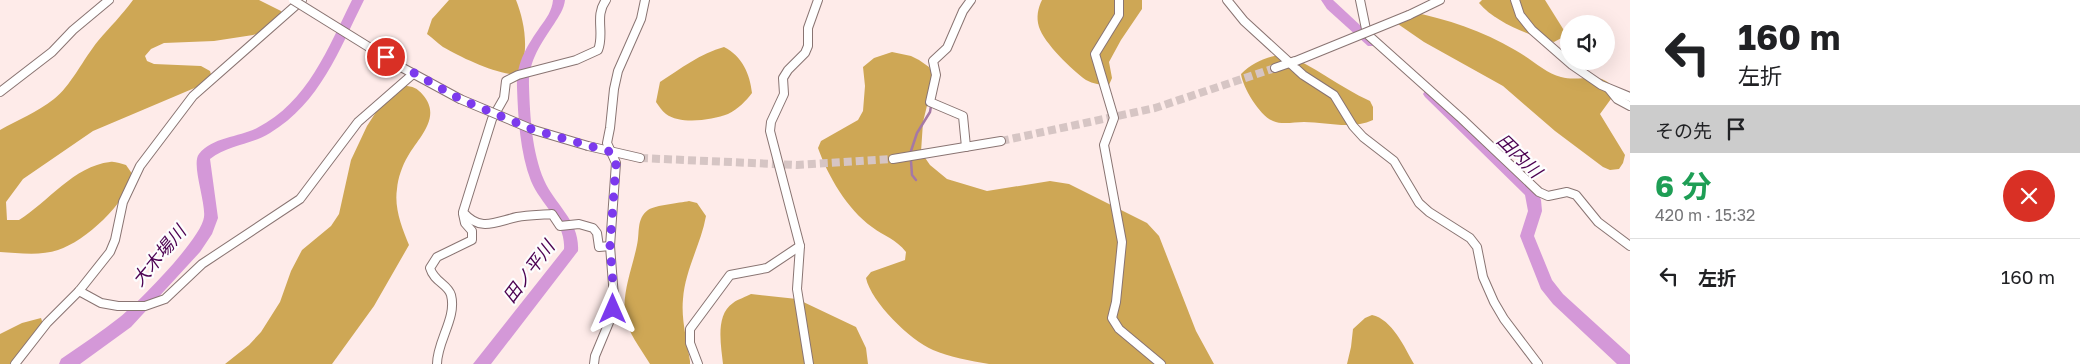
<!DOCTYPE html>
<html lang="ja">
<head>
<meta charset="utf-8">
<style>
	:root { --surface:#fff; --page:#f6f6f6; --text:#202124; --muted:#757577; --line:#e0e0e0 }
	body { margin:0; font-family:"Golos Text","Noto Sans JP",sans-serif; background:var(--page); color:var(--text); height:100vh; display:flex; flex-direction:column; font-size:19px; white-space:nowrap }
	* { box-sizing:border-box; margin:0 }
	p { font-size:16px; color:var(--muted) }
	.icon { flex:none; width:28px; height:28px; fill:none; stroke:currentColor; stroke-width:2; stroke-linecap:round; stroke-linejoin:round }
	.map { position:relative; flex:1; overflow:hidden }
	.sheet { display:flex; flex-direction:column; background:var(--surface); width:450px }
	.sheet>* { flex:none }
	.guide { background:#fff; color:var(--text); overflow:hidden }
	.fabs { position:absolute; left:1560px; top:15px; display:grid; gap:10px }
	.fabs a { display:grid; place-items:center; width:55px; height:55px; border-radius:50%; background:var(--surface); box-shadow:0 5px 20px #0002; font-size:25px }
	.pin { position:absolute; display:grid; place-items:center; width:42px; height:42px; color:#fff; margin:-21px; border:2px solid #fff; border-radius:50%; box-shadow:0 1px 5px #0007 }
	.me { position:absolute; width:55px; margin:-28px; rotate:0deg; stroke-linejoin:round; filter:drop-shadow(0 0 4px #0008) }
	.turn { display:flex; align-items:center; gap:18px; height:105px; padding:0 25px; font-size:22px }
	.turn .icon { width:65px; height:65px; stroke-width:2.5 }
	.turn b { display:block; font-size:35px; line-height:42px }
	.then { display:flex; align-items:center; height:48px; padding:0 25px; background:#0003; gap:10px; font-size:19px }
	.round { display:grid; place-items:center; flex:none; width:52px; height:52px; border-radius:26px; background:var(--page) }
	.overview { display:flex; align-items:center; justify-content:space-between; height:85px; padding:0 25px }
	h1 { font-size:30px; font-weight:700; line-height:38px; color:#1e9e55 }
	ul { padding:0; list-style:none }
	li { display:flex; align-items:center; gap:15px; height:75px; padding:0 25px; border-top:1px solid var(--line) }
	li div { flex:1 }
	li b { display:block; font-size:19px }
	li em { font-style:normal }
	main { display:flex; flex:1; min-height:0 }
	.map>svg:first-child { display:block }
	.forest { fill:#cea755 }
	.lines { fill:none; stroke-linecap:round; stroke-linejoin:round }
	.stream { stroke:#a578a5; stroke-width:2.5 }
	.river { fill:#d498d8; fill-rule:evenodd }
	.minor-tunnel { stroke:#d6c5c4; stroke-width:8; stroke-dasharray:8 4; stroke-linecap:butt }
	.minor-casing { stroke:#897472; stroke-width:10 }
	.minor { stroke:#fff; stroke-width:8 }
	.minor-bridge-casing { stroke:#897472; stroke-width:10; stroke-linecap:butt }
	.minor-bridge { stroke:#fff; stroke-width:8 }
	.route { stroke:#7c3aed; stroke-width:9; stroke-dasharray:0 16.2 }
	.labels { text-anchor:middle; stroke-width:4.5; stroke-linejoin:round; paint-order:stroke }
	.water-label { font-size:18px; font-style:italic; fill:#4b0051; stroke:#fdfdfd }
</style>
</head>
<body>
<main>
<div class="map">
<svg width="1630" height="364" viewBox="0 0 1630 364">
	<rect width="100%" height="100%" fill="#feebe9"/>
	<g class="forest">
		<path d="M133,0H259L281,11L283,16L278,26L253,35L214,41L164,43L151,49L145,56L147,61L154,64L201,66L210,71L212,78L204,84L93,131L23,179L6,202L7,220H19C48,202 74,166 110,162C115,161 121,164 126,165L133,175C126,203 86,241 58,250C41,256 18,253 0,252V130C18,120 37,112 54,99C70,87 84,58 98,41C110,27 122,15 133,0Z"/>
		<path d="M449,0H516C525,22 530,54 518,75C496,74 462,58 443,47C437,43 433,38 427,34L432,19Z"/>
		<path d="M1042,0H1142V9L1121,40L1109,62L1112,78L1109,85C1101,85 1093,84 1086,80C1072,70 1044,43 1039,27C1036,17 1038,8 1042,0Z"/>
		<path d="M1482,0H1545L1565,32V36L1554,42C1529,35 1496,23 1479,3Z"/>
		<path d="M1411,12C1447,19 1483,31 1515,50C1530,58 1545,73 1561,77C1582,83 1603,68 1616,92L1600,114L1625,155L1623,163L1619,169L1610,170L1603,167L1555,131L1503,86L1424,42L1395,22V18L1400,14Z"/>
		<path d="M724,47C742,56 750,74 752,93C746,101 738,109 728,114C712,120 681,125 666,114C662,111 659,106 656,102L660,82C680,69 701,53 724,47Z"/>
		<path d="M892,52L911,56L919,60L929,67L934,77L923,122L921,152L930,165L947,179L987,191L1050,181L1069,184L1147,223L1159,236L1196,331L1214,364H989C970,361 950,357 933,350C910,340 871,302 866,278L871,272L905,260L906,252C896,239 884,236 872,227C847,209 828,176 818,148L821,141L858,120L863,111L865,86L863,67L874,58Z"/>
		<path d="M1283,54C1314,65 1339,87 1370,101L1373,107V120C1351,130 1326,122 1304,122C1294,122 1282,125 1273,121C1260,116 1243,88 1241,74C1253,62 1267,57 1283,54Z"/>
		<path d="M404,86C413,86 417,88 423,95C442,117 419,137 408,156C402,166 398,178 397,189C394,208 402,228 409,245L374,306L332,364H225L249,345L261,332L280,302L291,271L302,250L331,226L339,214L351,160L367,126L387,95Z"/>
		<path d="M689,201L697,203L706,216C701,244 685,270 683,299C681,319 687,341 690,361V364H650C643,352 632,338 627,324C619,299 632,270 637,245C640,233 636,219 648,210C656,205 679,203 689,201Z"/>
		<path d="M751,294L797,299L856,327L866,348L868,364H723C721,345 715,315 733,303C738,299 746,297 751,294Z"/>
		<path d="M1372,315C1392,319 1405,348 1414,364H1347L1351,347L1353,329L1365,318Z"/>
		<polygon points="41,318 44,327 15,364 0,364 0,334 22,323"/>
	</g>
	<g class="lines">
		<g class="stream">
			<polyline points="911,151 917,133 930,112 931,106"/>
			<polyline points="911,161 912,175 916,180"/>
		</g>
		<g class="river">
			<path d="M352,0H364C339,50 320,103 270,133C251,145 228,145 210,159L218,218L212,234L200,252L131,327L80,364H59L61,359C81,345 101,332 120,317C138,303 202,238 204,217C206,202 191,164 199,154C212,137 240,137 257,128C308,102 328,48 352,0Z"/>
			<path d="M553,0H565C564,9 559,16 554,24C541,44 528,61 529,86C530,117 532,152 544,180C555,205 580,221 578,251L491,364H473L564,249C566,222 541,205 531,181C520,153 518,117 517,87C516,63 527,46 540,27C546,19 552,11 553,0Z"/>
			<polygon points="1321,0 1333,0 1376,40 1378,43 1376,46 1368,46 1327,9"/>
			<polygon points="1429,89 1433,91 1536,188 1541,200 1542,211 1534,236 1552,280 1563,294 1630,355 1630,364 1617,364 1553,304 1541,289 1520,236 1528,211 1525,195 1425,97 1423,94 1425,91"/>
		</g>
		<g class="minor-tunnel">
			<polyline points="1001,141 1155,108 1275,68"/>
			<polyline points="640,158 797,165 893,159"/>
		</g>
		<defs>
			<g id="minor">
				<path d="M606,0C594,16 605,33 598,50L576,60L518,75L506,81L504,98L492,119L463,212C480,232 495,222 517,217C528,215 540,215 552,214L560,226L579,224L593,228L597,233L599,247L610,246"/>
				<polyline points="1119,0 1119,15 1095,54 1114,118 1104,145 1122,242 1116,302 1112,318 1119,329 1161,364"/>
				<polyline points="1227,0 1244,21 1303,75 1334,95 1353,126 1363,137 1394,161 1419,203 1429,212 1470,238 1477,247 1483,277 1494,302 1504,319 1538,364"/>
				<polyline points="1360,0 1367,34 1462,119 1539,192 1548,196 1567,192 1576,195 1598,222 1630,246"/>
				<polyline points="1515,0 1520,15 1532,30 1572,65 1601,85 1630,97"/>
				<polyline points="1409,15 1440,0"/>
				<polyline points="401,67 460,99"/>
				<polyline points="1275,68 1295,61"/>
				<polyline points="1609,89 1617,99 1630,106"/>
				<polyline points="0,92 52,52 73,30 109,0"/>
				<polyline points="588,146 640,158"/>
				<polyline points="966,147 963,116 930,102 936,75 933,61 947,48 963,11 971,0"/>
				<polyline points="893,159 1001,141"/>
				<polyline points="79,291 101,303 118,306 145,306 165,299 202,264 300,199 358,122 413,74"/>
				<polyline points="15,364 47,323 79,291 110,252 115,240 123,202 140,166 193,96 302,0"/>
				<path d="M437,364C437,341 457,318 451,295C448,284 434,282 430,268L437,257L472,240V231L465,223L463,214"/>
				<polyline points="594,364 595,356 610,320 614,297 610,246 616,163 607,143 610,128 614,89 618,71 641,19 645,0"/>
				<polyline points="698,364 690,343 690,329 730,275 767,268 800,246"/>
				<polyline points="809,364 797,289 800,246 770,131 771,122 784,94 783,78 788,70 805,53 808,46 808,28 818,0"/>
			</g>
		</defs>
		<use href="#minor" class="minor-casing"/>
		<use href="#minor" class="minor"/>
		<defs>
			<g id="minor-bridge">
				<polyline points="293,0 401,67"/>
				<polyline points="1296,61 1409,15"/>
				<polyline points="460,99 534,130 588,146"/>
			</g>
		</defs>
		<use href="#minor-bridge" class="minor-bridge-casing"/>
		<use href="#minor-bridge" class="minor-bridge"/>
	</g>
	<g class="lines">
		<polyline class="route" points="386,57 460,99 534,130 611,152 616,164 610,246 614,297 613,309"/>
	</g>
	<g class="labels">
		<g class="water-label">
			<text transform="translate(1519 156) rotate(44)" y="6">田内川</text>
			<text transform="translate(159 256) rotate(-50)" y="6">大木場川</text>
			<text transform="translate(529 272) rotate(-53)" y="6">田ノ平川</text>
		</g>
	</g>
</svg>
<div class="fabs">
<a><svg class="icon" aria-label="sound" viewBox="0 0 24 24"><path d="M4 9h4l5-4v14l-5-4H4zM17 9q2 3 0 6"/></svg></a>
</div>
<div class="pin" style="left:386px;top:57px;background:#d93025"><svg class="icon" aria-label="arrive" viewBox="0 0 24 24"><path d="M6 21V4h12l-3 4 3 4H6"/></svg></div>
<svg class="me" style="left:613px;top:309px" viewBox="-20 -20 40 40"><path d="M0-17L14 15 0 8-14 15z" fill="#7c3aed" stroke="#fff" stroke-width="4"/></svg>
</div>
<section class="sheet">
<div class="guide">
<div class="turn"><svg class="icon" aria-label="left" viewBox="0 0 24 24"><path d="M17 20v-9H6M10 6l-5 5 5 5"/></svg><div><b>160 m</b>左折</div></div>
<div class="then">その先<svg class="icon" aria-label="arrive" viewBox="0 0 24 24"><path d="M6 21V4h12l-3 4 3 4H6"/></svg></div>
</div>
<div class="overview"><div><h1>6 分</h1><p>420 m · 15:32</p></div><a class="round" style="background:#d93025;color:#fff"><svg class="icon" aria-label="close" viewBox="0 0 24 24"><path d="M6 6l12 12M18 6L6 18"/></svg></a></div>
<ul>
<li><svg class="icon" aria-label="left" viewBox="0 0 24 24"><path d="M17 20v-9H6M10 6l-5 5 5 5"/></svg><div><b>左折</b></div><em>160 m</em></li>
</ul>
</section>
</main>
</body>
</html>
